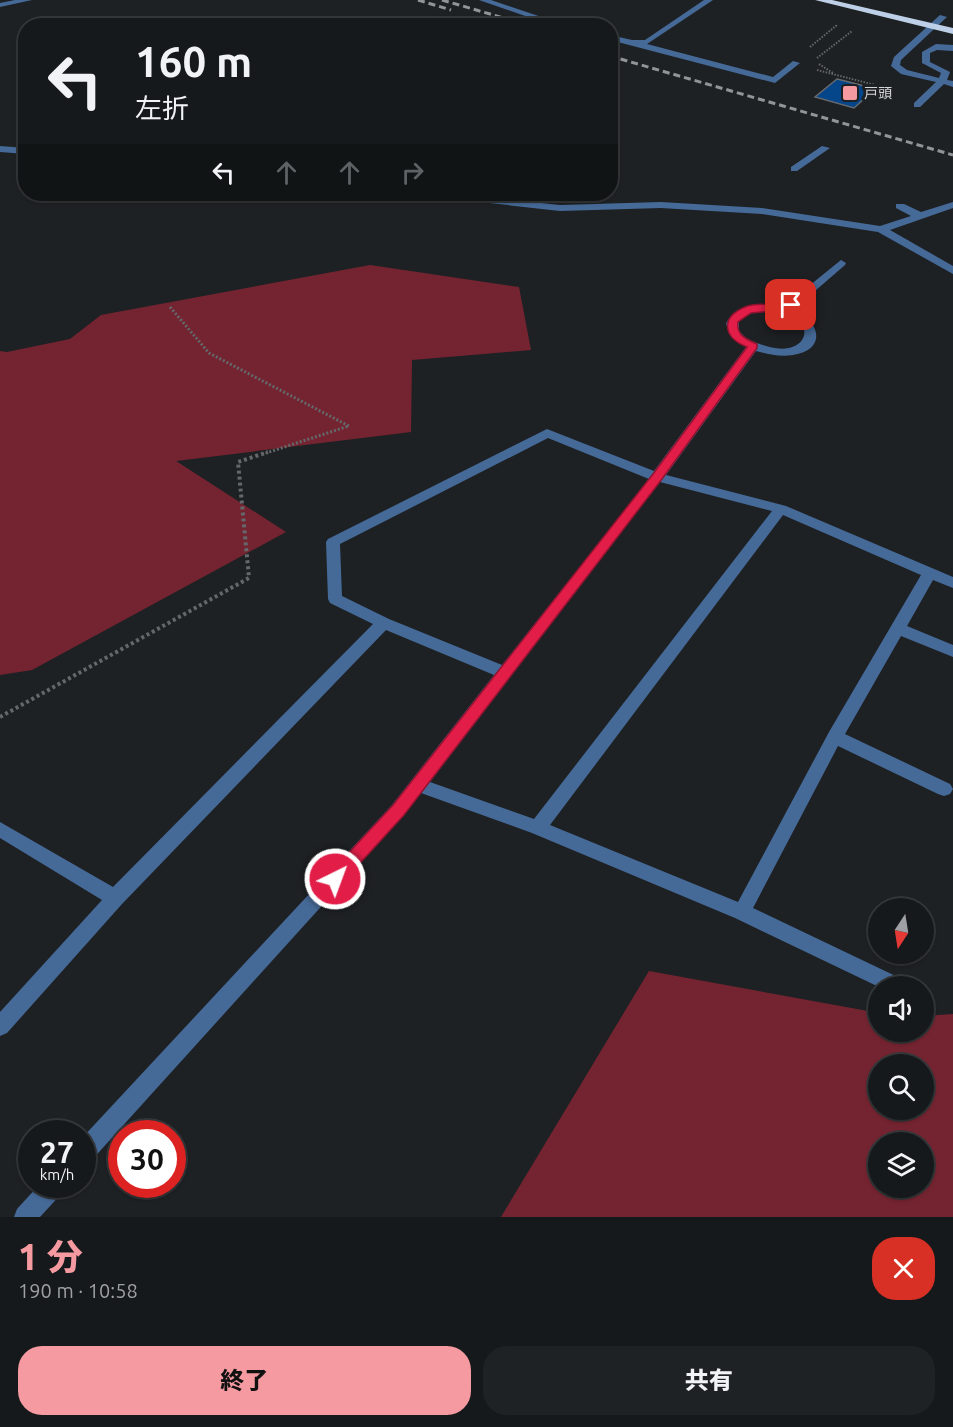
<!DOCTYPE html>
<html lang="ja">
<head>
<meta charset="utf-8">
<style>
	:root { --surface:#16191b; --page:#1f2224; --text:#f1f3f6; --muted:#9ea0a3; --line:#35383a; --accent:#f49aa0 }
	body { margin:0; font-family:Ubuntu,"Noto Sans JP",sans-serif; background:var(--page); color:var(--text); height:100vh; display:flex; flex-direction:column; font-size:22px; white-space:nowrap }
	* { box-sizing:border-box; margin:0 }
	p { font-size:20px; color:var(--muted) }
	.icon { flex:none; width:33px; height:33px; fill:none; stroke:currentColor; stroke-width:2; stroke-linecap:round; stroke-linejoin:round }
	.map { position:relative; height:1217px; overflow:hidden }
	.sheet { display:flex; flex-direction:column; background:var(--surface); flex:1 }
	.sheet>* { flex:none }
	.hud { position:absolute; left:18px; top:18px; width:600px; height:183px; border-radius:24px; box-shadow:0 2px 4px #0004,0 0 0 2px var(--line); background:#16191b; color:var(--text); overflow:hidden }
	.needle { width:39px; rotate:192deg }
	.controls { position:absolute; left:868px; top:898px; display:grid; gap:12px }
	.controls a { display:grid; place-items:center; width:66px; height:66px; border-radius:50%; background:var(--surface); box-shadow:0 2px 4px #0004,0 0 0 2px var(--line); font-size:30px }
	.speed { position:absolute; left:18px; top:1120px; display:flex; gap:12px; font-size:30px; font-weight:700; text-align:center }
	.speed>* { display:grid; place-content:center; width:78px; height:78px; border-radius:50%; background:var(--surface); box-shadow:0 2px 4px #0004,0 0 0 2px var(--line); line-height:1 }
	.speed small { font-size:15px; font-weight:400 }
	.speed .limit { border:9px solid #d22; background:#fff; color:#111 }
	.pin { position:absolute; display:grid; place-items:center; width:51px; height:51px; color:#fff; margin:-26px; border-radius:12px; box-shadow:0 3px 9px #0006 }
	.me { position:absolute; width:66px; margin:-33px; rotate:42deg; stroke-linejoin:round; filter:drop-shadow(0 0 4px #0008) }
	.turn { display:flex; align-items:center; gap:21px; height:126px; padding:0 18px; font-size:27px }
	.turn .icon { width:78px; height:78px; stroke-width:2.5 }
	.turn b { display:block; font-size:42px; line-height:51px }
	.lanes { display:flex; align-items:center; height:57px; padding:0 18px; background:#0003; justify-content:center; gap:30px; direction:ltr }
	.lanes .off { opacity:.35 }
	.round { display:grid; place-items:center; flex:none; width:63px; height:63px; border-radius:24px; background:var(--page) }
	.overview { display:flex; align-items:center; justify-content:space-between; height:102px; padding:0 18px }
	h1 { font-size:36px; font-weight:800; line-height:45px; color:var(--accent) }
	.action { display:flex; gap:12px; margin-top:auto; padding:12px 18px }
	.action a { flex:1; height:69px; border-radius:24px; background:var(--accent); color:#111; font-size:24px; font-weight:800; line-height:69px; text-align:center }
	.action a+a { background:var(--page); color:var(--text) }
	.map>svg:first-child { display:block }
	.green { fill:#742430; fill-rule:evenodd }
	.building { fill:#054589; stroke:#66696d; stroke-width:1.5 }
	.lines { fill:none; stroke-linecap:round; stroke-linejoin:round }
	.path-far2 { stroke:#65686a; stroke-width:2; stroke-dasharray:1.5 1.5; stroke-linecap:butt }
	.path-far1 { stroke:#65686a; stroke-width:3; stroke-dasharray:2 2; stroke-linecap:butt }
	.path { stroke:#65686a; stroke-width:4; stroke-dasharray:3 3; stroke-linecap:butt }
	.minor { fill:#466a98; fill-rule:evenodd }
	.highway { fill:#bed0e7; fill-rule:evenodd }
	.rail { stroke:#929597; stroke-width:3; stroke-dasharray:7 4; stroke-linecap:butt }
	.route { fill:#e11d48; stroke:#92132f; stroke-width:1.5 }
	.poi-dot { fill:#f49aa0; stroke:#1e2124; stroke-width:2 }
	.labels { text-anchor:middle; stroke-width:6; stroke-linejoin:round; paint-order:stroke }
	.far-poi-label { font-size:14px; fill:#d4d6d8; stroke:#1e2124; text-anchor:start }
</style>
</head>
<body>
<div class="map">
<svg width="953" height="1217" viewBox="0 0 953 1217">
	<rect width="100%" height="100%" fill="#1e2124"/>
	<g class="green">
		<polygon points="370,265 519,287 531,350 412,360 411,432 176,461 286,532 32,670 0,675 0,351 7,352 70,339 101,315"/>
		<path d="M649,971L879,1013V1032H924V1016L953,1014V1217H501ZM879,1065H924V1110H879ZM879,1143H924V1188H879Z"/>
	</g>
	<polygon class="building" points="837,79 857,84 875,89 854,108 815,97"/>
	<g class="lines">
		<g class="path-far2">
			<polyline points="810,47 837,25"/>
			<polyline points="817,58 852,31"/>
			<polyline points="819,64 833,73"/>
			<polyline points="817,70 883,87"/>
		</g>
		<polyline class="path-far1" points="170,307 209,353 349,426 263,454"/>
		<polyline class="path" points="0,717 249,578 238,462 268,452"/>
		<g class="minor">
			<polygon points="15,0 32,0 0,7 0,3"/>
			<polygon points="479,0 491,0 568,26 554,26"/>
			<polygon points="704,0 713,0 647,44 773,77 793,61 800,63 775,83 610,40 610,35 632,40 645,40"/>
			<polygon points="940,15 947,17 901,60 900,65 907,70 939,78 941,73 922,63 922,52 936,44 953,45 953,51 937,50 930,53 930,62 950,72 947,80 953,81 953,87 944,84 920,107 914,107 914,103 936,82 901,74 891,66 894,57"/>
			<polygon points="0,146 26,148 26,154 0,152"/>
			<polygon points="822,146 830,148 797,171 791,171 791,167"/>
			<polygon points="431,194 458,194 560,205 661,202 762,208 880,226 911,216 896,208 896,204 904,204 921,212 953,202 953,208 890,230 953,266 953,274 878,232 762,214 661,208 560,211 436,197"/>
			<path d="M841,260L846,263L845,265L793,310C822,322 826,350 793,355C779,357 768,354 756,351L666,475L786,506L953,577V588L933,580L907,626L953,645V657L901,636L845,734L950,784L953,789L950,794L944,796L938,794L838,746L753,908L906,981L909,987H879L735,918L532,833L421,793L404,815L90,1162L82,1165V1138L392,805L494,675L386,630L122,904L7,1033L0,1036V1012L102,900L0,838V822L113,887L373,624L330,603L328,599L326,542L328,539L547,429L654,471L746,347L732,338L726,324C736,302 763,305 783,307ZM759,311C772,313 784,313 795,319C811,328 805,345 789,348C778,350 767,347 757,343C749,340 743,337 739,330V321L747,315ZM548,438L649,479L502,665L389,619L342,596L340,544ZM660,482L772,511L534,819L430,782ZM783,515L921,575L829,732L738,902L550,825Z"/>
			<polygon points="39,1185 65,1185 62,1193 40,1217 14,1217 17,1209"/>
		</g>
		<polygon class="highway" points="815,0 832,0 953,28 953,34"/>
		<g class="rail">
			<polyline points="418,0 451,10"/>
			<polyline points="442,0 531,26"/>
			<polyline points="610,56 953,155"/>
		</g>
	</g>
	<path class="route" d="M791,302L796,305L788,313L772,311L751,313L738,322C736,335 746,339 757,344V348L662,479L404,815L341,884L335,886L329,884L327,879L329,874L393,805L653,474L747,347C724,338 719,318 745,307C755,303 772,304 783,307Z"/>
	<rect class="poi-dot" x="842" y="85" width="16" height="16" rx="3"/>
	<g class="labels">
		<g class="far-poi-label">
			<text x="864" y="98">戸頭</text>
		</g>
	</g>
</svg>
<div class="controls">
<a><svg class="needle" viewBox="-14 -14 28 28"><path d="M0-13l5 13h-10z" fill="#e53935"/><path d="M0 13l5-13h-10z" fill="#9ea0a3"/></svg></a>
<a><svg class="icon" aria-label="sound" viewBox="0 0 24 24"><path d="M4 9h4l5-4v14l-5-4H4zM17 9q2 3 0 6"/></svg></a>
<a><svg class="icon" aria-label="search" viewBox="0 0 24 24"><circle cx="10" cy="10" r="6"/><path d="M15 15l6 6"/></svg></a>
<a><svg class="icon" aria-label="layers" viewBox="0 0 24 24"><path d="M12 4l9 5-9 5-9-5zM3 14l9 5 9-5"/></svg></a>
</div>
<div class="speed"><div>27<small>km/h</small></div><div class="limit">30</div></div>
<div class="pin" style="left:791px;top:305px;background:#d93025"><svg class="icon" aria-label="arrive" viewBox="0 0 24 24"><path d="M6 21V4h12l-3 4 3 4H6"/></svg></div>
<svg class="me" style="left:335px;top:879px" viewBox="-20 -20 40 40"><circle r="17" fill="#e11d48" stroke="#fff" stroke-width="3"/><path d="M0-11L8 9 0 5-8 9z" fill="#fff"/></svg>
<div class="hud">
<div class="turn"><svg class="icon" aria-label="left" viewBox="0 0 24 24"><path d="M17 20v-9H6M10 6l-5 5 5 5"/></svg><div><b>160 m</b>左折</div></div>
<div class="lanes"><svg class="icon" aria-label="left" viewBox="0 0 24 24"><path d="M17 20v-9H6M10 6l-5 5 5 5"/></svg><svg class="icon off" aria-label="ahead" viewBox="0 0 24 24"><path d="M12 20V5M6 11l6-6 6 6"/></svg><svg class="icon off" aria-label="ahead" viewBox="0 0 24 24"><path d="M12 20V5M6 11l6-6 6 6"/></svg><svg class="icon off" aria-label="right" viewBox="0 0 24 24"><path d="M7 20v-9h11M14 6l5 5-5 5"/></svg></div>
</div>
</div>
<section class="sheet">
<div class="overview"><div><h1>1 分</h1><p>190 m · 10:58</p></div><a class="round" style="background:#d93025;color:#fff"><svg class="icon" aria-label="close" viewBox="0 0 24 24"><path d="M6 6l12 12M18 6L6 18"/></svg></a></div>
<div class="action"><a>終了</a><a>共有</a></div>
</section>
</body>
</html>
